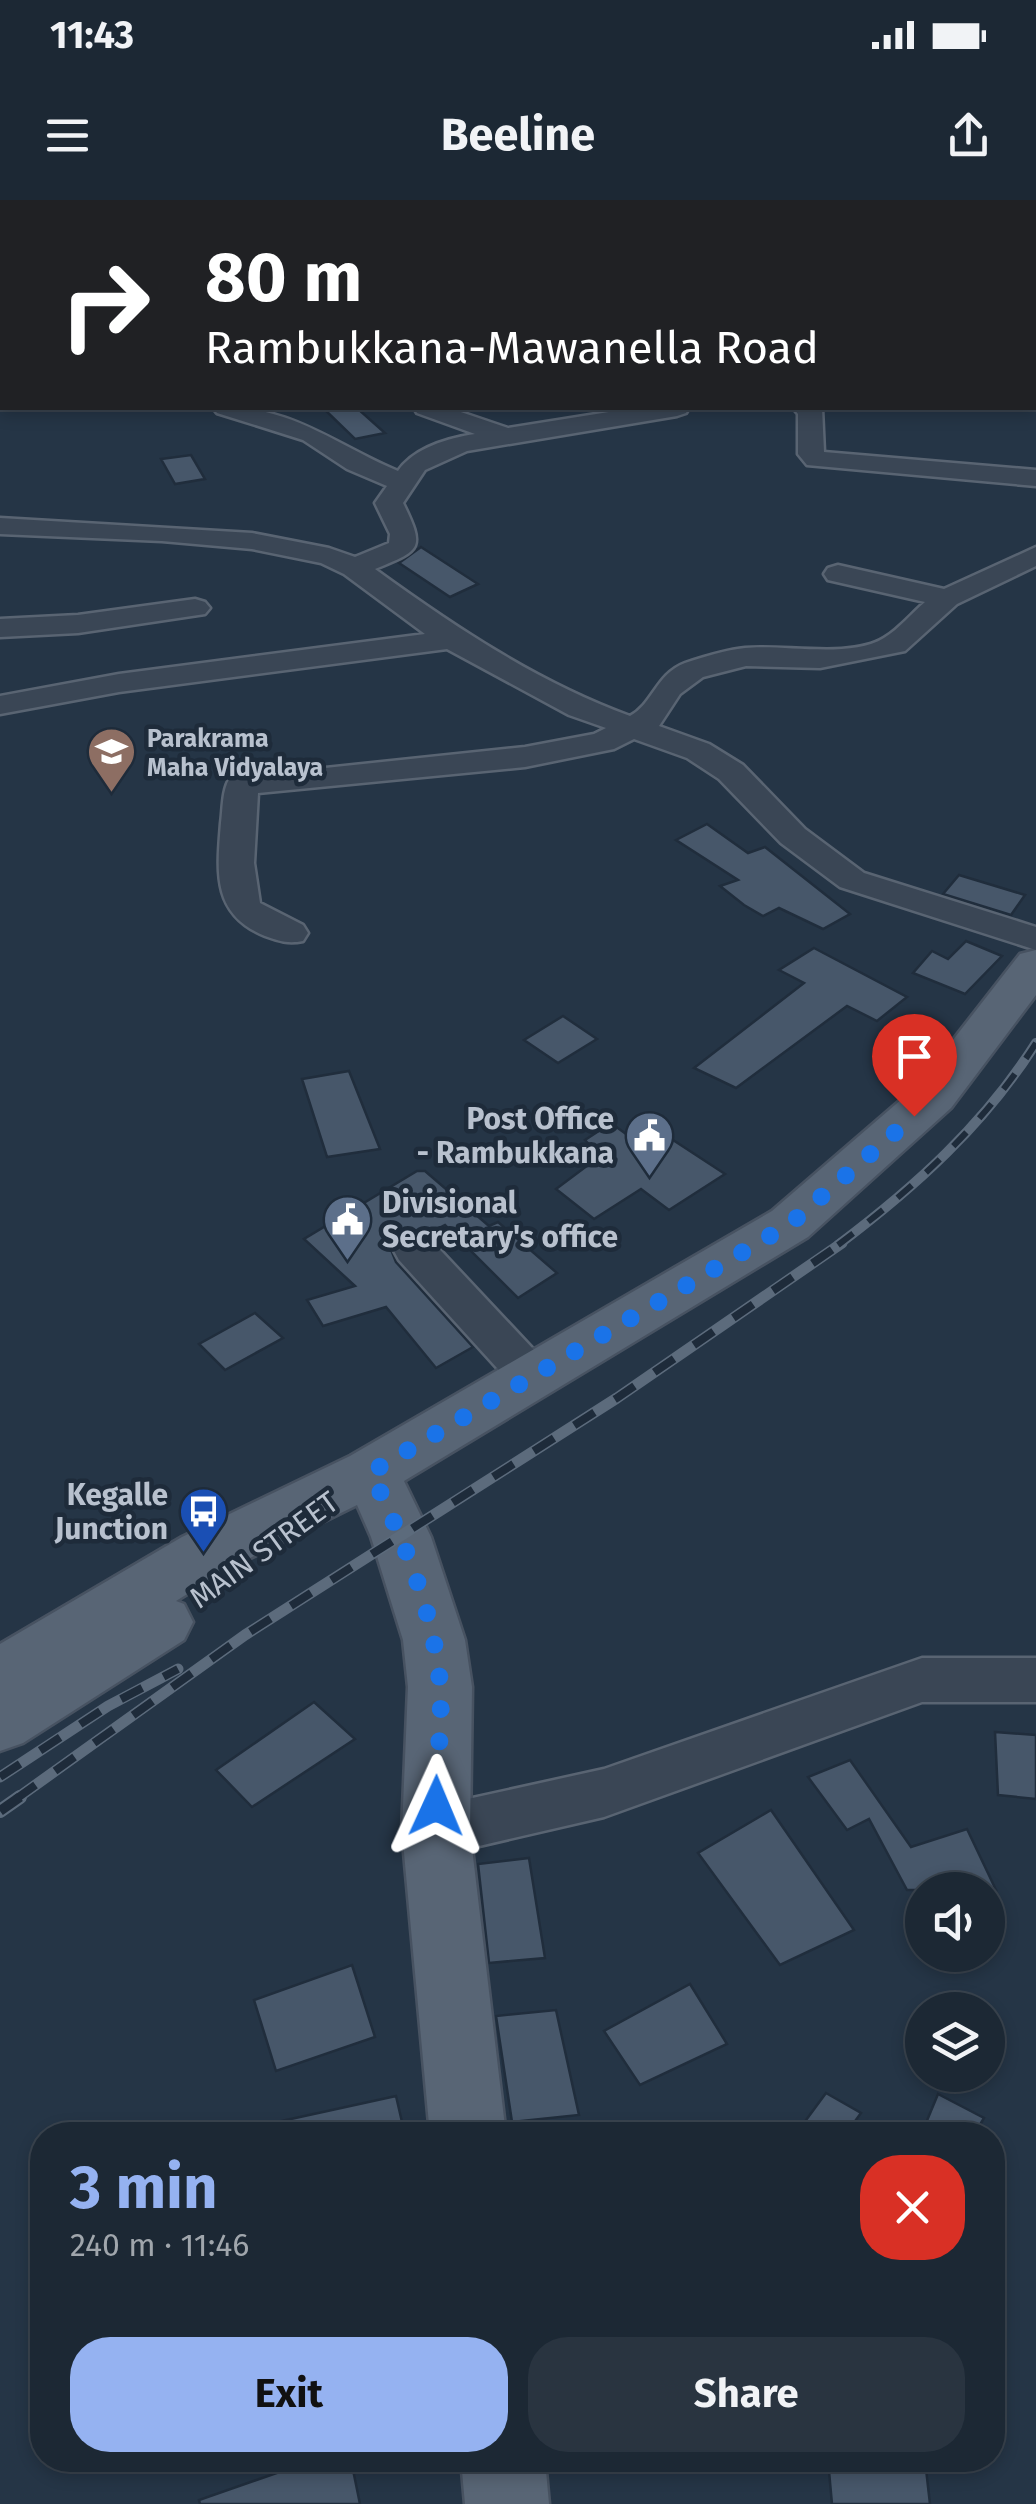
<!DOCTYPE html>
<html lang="en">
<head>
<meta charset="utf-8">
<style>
	:root { --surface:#1c2834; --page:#293440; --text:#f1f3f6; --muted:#a0a6ac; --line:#3a444f; --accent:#95b2f1 }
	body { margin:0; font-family:"Fira Sans",sans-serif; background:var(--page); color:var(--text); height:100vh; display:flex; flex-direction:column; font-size:38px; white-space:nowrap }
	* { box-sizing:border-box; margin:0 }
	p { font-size:32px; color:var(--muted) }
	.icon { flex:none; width:55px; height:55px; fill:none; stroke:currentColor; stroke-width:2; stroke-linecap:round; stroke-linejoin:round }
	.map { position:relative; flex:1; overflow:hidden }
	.side { position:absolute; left:30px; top:1922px; width:975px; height:350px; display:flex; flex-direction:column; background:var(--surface); border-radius:40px; box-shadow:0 5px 15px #0003,0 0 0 2px var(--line) }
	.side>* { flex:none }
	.hud { position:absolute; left:0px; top:0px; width:1038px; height:210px; box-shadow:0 5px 15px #0003,0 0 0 2px var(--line); background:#202124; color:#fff; overflow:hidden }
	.fabs { position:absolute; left:905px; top:1672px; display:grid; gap:20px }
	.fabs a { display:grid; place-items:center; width:100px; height:100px; border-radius:50%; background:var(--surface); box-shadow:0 5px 15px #0003,0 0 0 2px var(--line); font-size:50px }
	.pin { position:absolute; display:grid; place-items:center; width:85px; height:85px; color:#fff; margin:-102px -42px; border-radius:50% 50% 50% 0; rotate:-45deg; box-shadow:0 0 10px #0007 }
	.pin .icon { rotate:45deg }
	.me { position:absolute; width:110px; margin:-55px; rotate:1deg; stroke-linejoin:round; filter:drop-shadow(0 0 8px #0008) }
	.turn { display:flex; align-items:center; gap:35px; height:210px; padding:0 40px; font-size:45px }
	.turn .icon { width:130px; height:130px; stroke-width:2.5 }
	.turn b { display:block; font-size:70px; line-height:85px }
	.round { display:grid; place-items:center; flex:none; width:105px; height:105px; border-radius:40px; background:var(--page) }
	.headline { display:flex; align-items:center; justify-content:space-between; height:170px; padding:0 40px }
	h1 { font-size:60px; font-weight:700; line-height:75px; color:var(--accent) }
	.primary-button { display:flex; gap:20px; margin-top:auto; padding:20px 40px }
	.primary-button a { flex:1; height:115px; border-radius:40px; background:var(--accent); color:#111; font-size:40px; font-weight:700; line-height:115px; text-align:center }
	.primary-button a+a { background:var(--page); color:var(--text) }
	.status { display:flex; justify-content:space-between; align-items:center; height:70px; padding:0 50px; background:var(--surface); direction:ltr }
	.status svg { height:28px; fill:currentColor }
	header { display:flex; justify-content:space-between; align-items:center; height:130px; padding:0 40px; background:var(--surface); font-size:45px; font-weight:700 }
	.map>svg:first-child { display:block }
	.building { fill:#47576a; stroke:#202d3c; stroke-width:2.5 }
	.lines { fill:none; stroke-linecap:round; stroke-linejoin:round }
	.minor-casing { stroke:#596472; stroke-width:5 }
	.major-casing { stroke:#475261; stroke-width:5 }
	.minor { fill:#3a4655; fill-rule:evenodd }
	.major { fill:#586575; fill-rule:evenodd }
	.rail-far2-casing { stroke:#5c6b7c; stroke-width:10 }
	.rail-far1-casing { stroke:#5c6b7c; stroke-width:11 }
	.rail-casing { stroke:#5c6b7c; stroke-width:14 }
	.rail-far2 { stroke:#1e2b3a; stroke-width:6; stroke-dasharray:19; stroke-linecap:butt }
	.rail-far1 { stroke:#1e2b3a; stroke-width:8; stroke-dasharray:24; stroke-linecap:butt }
	.rail { stroke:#1e2b3a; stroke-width:10; stroke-dasharray:31; stroke-linecap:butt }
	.route { stroke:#1a73e8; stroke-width:18; stroke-dasharray:0 32.4 }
	.labels { text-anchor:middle; stroke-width:9; stroke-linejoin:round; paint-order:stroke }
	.far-poi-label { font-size:25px; font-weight:bold; fill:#b8c1ce; stroke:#1e2b3a; text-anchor:start }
	.poi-label { font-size:30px; font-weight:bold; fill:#b8c1ce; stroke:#1e2b3a; text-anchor:end }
	.street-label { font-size:30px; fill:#b8c1ce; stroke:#1e2b3a }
</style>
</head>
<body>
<div class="status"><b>11:43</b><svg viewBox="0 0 49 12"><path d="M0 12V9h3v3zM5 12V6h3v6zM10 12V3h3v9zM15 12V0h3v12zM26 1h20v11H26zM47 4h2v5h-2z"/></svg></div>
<header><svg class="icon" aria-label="menu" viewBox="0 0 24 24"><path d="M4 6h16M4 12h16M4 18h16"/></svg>Beeline<svg class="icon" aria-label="share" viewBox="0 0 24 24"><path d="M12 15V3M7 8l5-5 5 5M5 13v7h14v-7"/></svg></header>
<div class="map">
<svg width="1036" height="2304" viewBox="0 0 1036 2304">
	<rect width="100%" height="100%" fill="#253546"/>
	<g class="building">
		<polygon points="323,208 357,208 385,233 355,239"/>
		<polygon points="191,255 205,279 175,284 161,259"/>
		<polygon points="421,347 478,384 450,397 399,363"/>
		<polygon points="707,624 748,653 765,647 850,714 823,729 779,708 763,716 744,705 720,686 738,680 676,640"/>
		<polygon points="959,675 1025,695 1011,715 943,694"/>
		<polygon points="966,741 1002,756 965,794 913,773 932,751 948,759"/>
		<polygon points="814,748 907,797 877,821 847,806 736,888 694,868 804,783 779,770"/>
		<polygon points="563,816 597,839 558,863 524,840"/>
		<polygon points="349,871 380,949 327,957 302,879"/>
		<polygon points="611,923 652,953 673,940 725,974 669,1010 641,989 594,1019 556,989 600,956 585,940"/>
		<polygon points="417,971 425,971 489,1026 498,1022 557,1073 518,1098 445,1025 427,1034 413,1030 398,1034 390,1047 396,1062 473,1147 436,1168 386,1107 323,1126 307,1100 355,1086 304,1039"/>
		<polygon points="255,1113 283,1138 225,1170 199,1144"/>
		<polygon points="314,1502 355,1539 252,1607 216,1570"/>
		<polygon points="995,1532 1036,1535 1036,1599 998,1595"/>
		<polygon points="850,1560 911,1647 967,1629 996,1690 907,1690 869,1619 847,1630 808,1577"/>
		<polygon points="771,1610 854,1730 780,1765 698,1653"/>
		<polygon points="529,1658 545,1758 489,1763 478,1664"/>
		<polygon points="352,1765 375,1837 276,1871 254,1800"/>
		<polygon points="690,1784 727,1844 640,1885 604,1831"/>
		<polygon points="556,1810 579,1915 512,1922 496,1816"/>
		<polygon points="826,1893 861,1913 845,1935 795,1935"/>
		<polygon points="938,1894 984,1918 974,1935 921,1935"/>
		<polygon points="396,1896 405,1935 270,1935 268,1924"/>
		<polygon points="314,2260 351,2260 360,2304 200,2304 199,2300"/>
		<polygon points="828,2260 925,2260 930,2304 832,2304"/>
	</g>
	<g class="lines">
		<defs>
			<g id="minor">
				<polygon points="621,0 656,0 657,2 622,2"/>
				<rect x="1035" y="43" width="1" height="14"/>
				<polygon points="0,69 2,70 2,84 0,83"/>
				<path d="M213,208C289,203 333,244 398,271C414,248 448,238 475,234L417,213L414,208H449L508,228L634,208H689L686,213L677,216L467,251L425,270L403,303C426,350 420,350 375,369C455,427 537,482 630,516C653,504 656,474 685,463C703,457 726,450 745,448C783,444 850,459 884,438C899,429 912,413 925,402L828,380L824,374L828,368L838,365L944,389L1036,347V366L957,404L905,451L820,468L746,466L703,477L680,494L659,526L709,544L743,565L805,629L864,673L1036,727V750L840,687L781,643L719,579L687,558L634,539L614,549L525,567L258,593L254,663L260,703L303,725L308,733L303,741C288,744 279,741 265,736C212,714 217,673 221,623C223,609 222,590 230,578L525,547L594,534L606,528L569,515L447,449L119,492L0,514V496L119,474L425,434L344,374L321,363L252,349L162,341L0,334V318L252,333L329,348L355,357L389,343L390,334L375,303L387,286L347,269L303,240L217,213Z"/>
				<polygon points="793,208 822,208 824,252 1036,270 1036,286 807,265 798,254 798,214"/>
				<polygon points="195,399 205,402 210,408 205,414 78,433 0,437 0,419 78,415"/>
				<polygon points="414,1034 429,1038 549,1166 556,1178 549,1190 533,1195 517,1190 399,1060 393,1049 399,1038"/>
				<polygon points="922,1458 1036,1458 1036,1502 922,1502 604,1617 436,1656 417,1649 408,1631 417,1613 436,1606 604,1569"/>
			</g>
			<g id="major">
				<polygon points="1036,750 1036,795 951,908 808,1037 404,1281 431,1337 465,1440 472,1487 470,1631 506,1935 430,1935 402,1631 408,1487 403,1440 371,1337 357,1305 224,1371 176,1401 184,1404 193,1422 184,1440 23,1543 0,1551 0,1444 182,1337 350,1256 772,1011 917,886 1020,754"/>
				<polygon points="461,2260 545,2260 549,2304 465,2304"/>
			</g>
		</defs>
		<use href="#minor" class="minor-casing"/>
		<use href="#major" class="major-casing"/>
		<use href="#minor" class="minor"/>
		<use href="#major" class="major"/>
		<defs>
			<path id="rail-far2" d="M838,1045C915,987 984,925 1036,843"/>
			<g id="rail-far1">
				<polyline points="0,1577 108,1506 178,1469"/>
				<polyline points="16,1599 245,1435 617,1198 842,1043"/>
			</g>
			<polyline id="rail" points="0,1611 20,1597"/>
		</defs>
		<use href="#rail-far2" class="rail-far2-casing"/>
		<use href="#rail-far1" class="rail-far1-casing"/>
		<use href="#rail" class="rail-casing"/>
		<use href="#rail-far2" class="rail-far2"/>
		<use href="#rail-far1" class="rail-far1"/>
		<use href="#rail" class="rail"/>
	</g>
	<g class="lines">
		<path class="route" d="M436,1606C436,1566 443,1524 440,1483C433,1408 403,1340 371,1272L790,1024L914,916"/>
	</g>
	<defs>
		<symbol id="school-pin" viewBox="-11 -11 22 30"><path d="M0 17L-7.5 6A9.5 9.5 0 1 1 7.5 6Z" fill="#8d6e63" stroke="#1e2b3a"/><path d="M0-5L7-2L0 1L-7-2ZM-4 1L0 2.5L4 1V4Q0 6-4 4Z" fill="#fff"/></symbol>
		<symbol id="civic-pin" viewBox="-11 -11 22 30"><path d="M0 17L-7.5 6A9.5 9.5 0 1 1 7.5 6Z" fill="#5c6f8a" stroke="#1e2b3a"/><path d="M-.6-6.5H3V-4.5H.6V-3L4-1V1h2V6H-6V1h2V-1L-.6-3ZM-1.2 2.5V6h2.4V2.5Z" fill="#fff"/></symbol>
		<symbol id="bus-pin" viewBox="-11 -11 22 30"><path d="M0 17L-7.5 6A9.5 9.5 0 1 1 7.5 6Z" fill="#1a4fb4" stroke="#1e2b3a"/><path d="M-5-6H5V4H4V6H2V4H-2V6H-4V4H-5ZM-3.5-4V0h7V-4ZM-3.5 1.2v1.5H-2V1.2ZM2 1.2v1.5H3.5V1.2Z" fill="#fff"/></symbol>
	</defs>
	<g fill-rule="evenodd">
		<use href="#school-pin" x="84" y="524" width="55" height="75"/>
		<use href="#civic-pin" x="622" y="908" width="55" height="75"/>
		<use href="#civic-pin" x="320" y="992" width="55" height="75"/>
		<use href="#bus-pin" x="176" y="1284" width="55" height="75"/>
	</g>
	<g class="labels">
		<g class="far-poi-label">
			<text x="147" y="547">Parakrama<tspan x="147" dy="29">Maha Vidyalaya</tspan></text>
		</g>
		<g class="poi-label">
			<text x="614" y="929">Post Office<tspan x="614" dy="34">- Rambukkana</tspan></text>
			<text x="382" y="1013" text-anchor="start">Divisional<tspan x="382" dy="34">Secretary's office</tspan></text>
			<text x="168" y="1305">Kegalle<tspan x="168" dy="34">Junction</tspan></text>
		</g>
		<g class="street-label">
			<text transform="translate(264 1350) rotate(-36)" y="10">MAIN STREET</text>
		</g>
	</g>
</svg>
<div class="fabs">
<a><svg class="icon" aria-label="sound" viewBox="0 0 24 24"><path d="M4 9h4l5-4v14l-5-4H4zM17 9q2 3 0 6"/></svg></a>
<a><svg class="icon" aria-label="layers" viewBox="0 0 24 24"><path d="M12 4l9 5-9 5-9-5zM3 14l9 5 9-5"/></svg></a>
</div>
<div class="pin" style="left:914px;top:916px;background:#d93025"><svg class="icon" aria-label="arrive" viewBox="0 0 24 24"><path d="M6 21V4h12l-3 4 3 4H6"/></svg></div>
<svg class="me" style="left:436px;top:1606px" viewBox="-20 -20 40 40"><path d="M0-17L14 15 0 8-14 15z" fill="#1a73e8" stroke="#fff" stroke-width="4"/></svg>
<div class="hud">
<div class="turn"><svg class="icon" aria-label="right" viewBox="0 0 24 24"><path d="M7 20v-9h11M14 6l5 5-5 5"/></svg><div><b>80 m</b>Rambukkana-Mawanella Road</div></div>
</div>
<section class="side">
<div class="headline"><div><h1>3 min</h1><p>240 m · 11:46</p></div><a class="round" style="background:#d93025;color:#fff"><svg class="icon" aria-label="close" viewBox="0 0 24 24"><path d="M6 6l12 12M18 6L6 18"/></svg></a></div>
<div class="primary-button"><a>Exit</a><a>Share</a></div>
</section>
</div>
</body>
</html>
